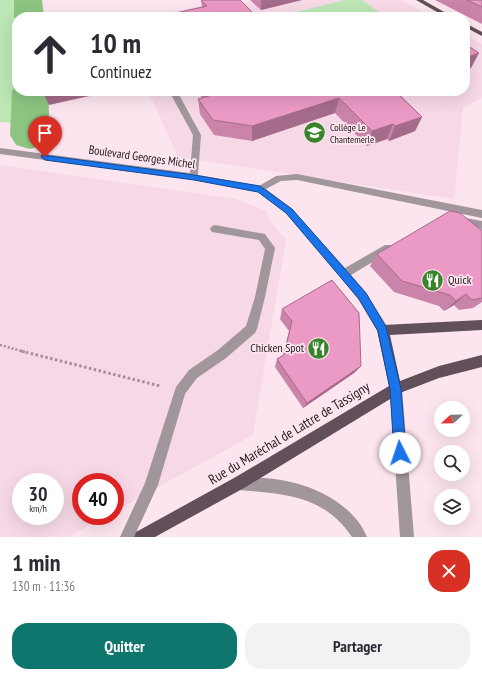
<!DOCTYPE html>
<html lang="fr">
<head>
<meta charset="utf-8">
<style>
	:root { --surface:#fff; --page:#f2f2f3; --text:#2b2b33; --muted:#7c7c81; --accent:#0f766e }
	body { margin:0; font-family:"PT Sans Narrow",sans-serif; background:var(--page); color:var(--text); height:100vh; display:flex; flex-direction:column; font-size:15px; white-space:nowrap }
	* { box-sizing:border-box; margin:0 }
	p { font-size:13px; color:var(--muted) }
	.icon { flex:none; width:22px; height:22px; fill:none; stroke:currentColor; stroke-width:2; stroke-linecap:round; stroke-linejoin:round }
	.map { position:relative; height:537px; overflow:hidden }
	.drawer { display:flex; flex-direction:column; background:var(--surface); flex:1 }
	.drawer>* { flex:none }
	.hud { position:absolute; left:12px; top:12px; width:458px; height:84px; border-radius:16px; box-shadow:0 4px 16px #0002; background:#fff; color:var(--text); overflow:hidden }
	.needle { width:26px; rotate:248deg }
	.controls { position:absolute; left:434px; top:401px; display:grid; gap:8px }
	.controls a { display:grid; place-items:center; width:36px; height:36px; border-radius:50%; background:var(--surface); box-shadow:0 4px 16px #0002; font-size:20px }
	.speed { position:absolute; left:12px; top:473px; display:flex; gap:8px; font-size:20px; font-weight:700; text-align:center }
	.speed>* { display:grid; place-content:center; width:52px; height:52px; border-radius:50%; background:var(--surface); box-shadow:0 4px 16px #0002; line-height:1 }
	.speed small { font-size:10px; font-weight:400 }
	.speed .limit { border:6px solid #d22; background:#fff; color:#111 }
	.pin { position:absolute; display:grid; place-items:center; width:34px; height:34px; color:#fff; margin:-41px -17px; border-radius:50% 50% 50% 0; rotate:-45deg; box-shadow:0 0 4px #0007 }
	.pin .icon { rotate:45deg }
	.me { position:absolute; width:44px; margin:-22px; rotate:356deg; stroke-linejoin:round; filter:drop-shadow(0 0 3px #0008) }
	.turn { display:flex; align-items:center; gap:14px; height:84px; padding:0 12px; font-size:18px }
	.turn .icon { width:52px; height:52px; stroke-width:2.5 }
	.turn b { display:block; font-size:28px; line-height:34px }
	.round { display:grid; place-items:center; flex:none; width:42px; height:42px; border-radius:16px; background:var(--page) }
	.overview { display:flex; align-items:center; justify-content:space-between; height:68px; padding:0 12px }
	h1 { font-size:24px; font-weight:600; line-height:30px }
	.primary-button { display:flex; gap:8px; margin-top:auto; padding:8px 12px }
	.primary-button a { flex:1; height:46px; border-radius:16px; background:var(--accent); color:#fff; font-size:16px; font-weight:600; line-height:46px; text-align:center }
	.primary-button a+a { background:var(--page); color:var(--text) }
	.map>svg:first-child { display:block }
	.built { fill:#f7d8e7; fill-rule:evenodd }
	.green { fill:#bce6b4 }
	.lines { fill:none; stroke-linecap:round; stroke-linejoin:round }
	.river { fill:#8cc581; fill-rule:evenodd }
	.path-far1 { stroke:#a29199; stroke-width:2.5; stroke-dasharray:2 2; stroke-linecap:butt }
	.path { stroke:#a29199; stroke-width:3; stroke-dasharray:2.5 2.5; stroke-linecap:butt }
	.minor { fill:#a0969b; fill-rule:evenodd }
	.major { fill:#615059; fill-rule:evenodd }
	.wall { fill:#ca84a9 }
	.shaded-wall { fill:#a46c8a }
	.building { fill:#eb9ac5; stroke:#a46c8a }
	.route { fill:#1a73e8; stroke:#114b97 }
	.labels { text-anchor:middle; stroke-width:3.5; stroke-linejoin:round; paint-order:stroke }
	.far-poi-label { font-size:10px; fill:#21191d; stroke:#fde5f0; text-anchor:start }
	.street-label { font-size:12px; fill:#21191d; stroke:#fde5f0 }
	.poi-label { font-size:12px; fill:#21191d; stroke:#fde5f0; text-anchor:start }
	.near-street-label { font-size:14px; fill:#21191d; stroke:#fde5f0 }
</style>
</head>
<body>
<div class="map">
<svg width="482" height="537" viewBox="0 0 482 537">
	<rect width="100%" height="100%" fill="#fde5f0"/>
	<g class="built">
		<polygon points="302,0 401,0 432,17 140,17 214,4 219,9 251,1 261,10"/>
		<polygon points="465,35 482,44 482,98 463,108 454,199 178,157 148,91 465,91"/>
		<path d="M0,165L236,199L267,211L268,218L286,240L253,435L115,511V482H81V516H106L68,537H0ZM21,482H55V516H21Z"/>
	</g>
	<g class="green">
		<polygon points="0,0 19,0 19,17 17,17 18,123 0,122"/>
		<polygon points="345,0 362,0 386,17 276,17"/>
	</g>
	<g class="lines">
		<g class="river">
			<polygon points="14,0 42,0 44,17 17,17 17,22 14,17"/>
			<polygon points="17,83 17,91 48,91 50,135 44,145 30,149 16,145 10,135 12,91"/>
		</g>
		<polyline class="path-far1" points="0,345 25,352"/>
		<polyline class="path" points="21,351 160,386"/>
		<g class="minor">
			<polygon points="169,91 177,91 201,135 198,175 259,186 276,176 297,174 482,210 482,218 297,180 281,181 266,189 292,209 345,268 385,245 391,245 393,248 391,251 351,275 366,293 387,326 389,330 387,334 383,335 379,334 358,299 320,252 286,213 258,192 194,180 0,154 0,148 190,173 193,135"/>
			<polygon points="460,217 482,221 482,229 457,224 455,221 457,218"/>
			<polygon points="215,225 265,234 275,248 265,297 257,329 255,333 226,358 197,378 185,394 158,485 134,537 120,537 145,483 176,387 189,370 218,350 246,326 255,297 265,249 259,240 212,232 210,229 212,226"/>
			<polygon points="396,383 400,385 402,389 414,537 400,537 390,389 392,385"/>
			<path d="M239,476C257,478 277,478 295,483C323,490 356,509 367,537H352C324,495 284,494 239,490L234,488L232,483L234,478Z"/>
		</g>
		<g class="major">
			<polygon points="416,0 423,0 453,17 446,17"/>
			<polygon points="465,23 482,32 482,36 465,27"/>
			<polygon points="482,320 482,330 390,335 400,381 439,366 482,355 482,367 439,378 400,393 244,488 155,537 134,537 136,532 234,478 389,386 377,330 379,326 383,325"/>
		</g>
	</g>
	<g class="wall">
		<polygon points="201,0 257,17 172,17 171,14 202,7"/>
		<polygon points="250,0 302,0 261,10"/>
		<polygon points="435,0 482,0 482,24"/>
		<polygon points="197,91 401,91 397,92 422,117 415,131 389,141 387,139 367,146 335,113 252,141 214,135 200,114 198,99 202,98"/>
		<polygon points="481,230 482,230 482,302 473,308 459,310 454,305 444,311 439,306 394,292 370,266 377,254"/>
		<polygon points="282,309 361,366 354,373 303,408 275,367 277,359 283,355 289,331 280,319"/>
	</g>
	<g class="shaded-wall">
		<polygon points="261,0 302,0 261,10"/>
		<polygon points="479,53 471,68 465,70 465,58"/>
		<polygon points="42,91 112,91 49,105"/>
		<polygon points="339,98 335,113 252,141 252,126"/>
		<polygon points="422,117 415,131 389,141 395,126"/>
		<polygon points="393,124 387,139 367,146 372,131"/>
		<polygon points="466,294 454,305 444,311 456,301"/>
		<polygon points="361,366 354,373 303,408 307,403"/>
	</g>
	<g class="building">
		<polygon points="201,0 240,0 257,17 173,17 171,14 207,6"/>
		<polygon points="467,0 482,0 482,7"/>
		<polygon points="465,44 479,53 465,58"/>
		<polygon points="205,91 395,91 422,117 395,126 393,124 372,131 339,98 252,126 213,120 198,99 209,96"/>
		<polygon points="450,211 460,213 481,230 482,230 482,298 472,300 466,294 456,301 450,295 402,281 377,254"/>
		<polygon points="332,280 359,313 361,366 307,403 277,359 284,355 292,321 282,309"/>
	</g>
	<polygon class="route" points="42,155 194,175 260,186 292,209 366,293 386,327 401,389 406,453 404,457 400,459 395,457 394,453 390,389 378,331 359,299 286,213 258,192 194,180 45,160 41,157"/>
	<defs>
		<symbol id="school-disc" viewBox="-11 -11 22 22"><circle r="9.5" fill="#39832b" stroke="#fde5f0"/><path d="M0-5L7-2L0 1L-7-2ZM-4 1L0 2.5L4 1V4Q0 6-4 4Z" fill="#fff"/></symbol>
		<symbol id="restaurant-disc" viewBox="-11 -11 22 22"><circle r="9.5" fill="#39832b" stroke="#fde5f0"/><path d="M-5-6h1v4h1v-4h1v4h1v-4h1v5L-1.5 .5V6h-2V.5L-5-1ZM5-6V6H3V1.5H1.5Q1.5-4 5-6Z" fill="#fff"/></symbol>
	</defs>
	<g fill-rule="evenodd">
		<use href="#school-disc" x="302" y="120" width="25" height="25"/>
		<use href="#restaurant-disc" x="420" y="268" width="25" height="25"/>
		<use href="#restaurant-disc" x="306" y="336" width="25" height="25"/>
	</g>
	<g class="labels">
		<g class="far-poi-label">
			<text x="330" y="131">Collège Le<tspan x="330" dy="12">Chantemerle</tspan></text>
		</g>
		<g class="street-label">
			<text transform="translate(142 157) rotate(8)" y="4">Boulevard Georges Michel</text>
		</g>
		<g class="poi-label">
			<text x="448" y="284">Quick</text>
			<text x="304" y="352" text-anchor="end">Chicken Spot</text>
		</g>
		<g class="near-street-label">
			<text transform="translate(289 433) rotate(-31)" y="5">Rue du Maréchal de Lattre de Tassigny</text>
		</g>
	</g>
</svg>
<div class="controls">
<a><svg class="needle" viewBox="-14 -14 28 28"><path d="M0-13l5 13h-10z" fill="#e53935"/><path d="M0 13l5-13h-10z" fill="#7c7c81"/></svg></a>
<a><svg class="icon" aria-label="search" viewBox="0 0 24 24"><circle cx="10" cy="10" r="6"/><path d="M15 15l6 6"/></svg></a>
<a><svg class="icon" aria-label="layers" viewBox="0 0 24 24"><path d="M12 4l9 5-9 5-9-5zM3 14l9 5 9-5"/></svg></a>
</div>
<div class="speed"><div>30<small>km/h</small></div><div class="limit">40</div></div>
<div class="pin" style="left:45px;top:157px;background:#d93025"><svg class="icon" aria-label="arrive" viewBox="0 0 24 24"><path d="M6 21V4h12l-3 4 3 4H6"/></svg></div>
<svg class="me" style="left:400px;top:453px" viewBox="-20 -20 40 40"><circle r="19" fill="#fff"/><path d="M0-13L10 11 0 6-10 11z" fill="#1a73e8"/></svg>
<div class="hud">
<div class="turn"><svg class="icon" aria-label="ahead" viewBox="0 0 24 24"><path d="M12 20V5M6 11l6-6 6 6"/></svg><div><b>10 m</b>Continuez</div></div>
</div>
</div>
<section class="drawer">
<div class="overview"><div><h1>1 min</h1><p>130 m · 11:36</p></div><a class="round" style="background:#d93025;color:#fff"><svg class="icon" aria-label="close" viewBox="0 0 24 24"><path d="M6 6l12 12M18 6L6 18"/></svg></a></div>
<div class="primary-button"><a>Quitter</a><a>Partager</a></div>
</section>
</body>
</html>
